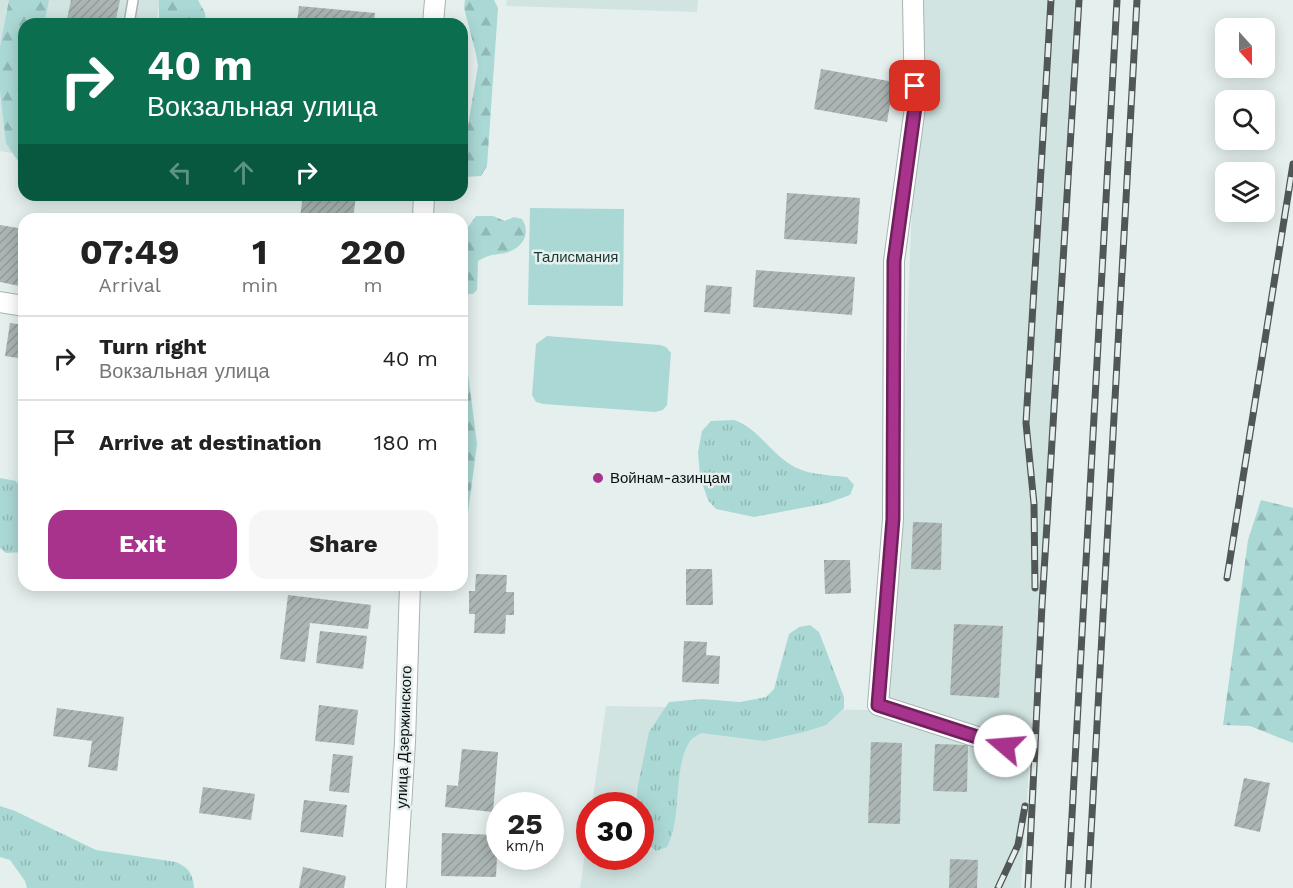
<!DOCTYPE html>
<html lang="en">
<head>
<meta charset="utf-8">
<style>
	:root { --surface:#fff; --page:#f6f6f6; --text:#222; --muted:#767676; --line:#e0e0e0; --accent:#a7338c }
	body { margin:0; font-family:"Work Sans",sans-serif; background:var(--page); color:var(--text); height:100vh; display:flex; flex-direction:column; font-size:22px; white-space:nowrap }
	* { box-sizing:border-box; margin:0 }
	p { font-size:20px; color:var(--muted) }
	.icon { flex:none; width:33px; height:33px; fill:none; stroke:currentColor; stroke-width:2; stroke-linecap:round; stroke-linejoin:round }
	.map { position:relative; flex:1; overflow:hidden }
	.panel { position:absolute; left:18px; top:213px; width:450px; height:378px; display:flex; flex-direction:column; background:var(--surface); border-radius:18px; box-shadow:0 3px 15px #0003 }
	.panel>* { flex:none }
	.top-card { position:absolute; left:18px; top:18px; width:450px; height:183px; border-radius:18px; box-shadow:0 3px 15px #0003; background:#0b6e4f; color:#fff; overflow:hidden }
	.needle { width:39px; rotate:159deg }
	.controls { position:absolute; left:1215px; top:18px; display:grid; gap:12px }
	.controls a { display:grid; place-items:center; width:60px; height:60px; border-radius:12px; background:var(--surface); box-shadow:0 3px 15px #0003; font-size:30px }
	.speed { position:absolute; left:486px; top:792px; display:flex; gap:12px; font-size:30px; font-weight:700; text-align:center }
	.speed>* { display:grid; place-content:center; width:78px; height:78px; border-radius:50%; background:var(--surface); box-shadow:0 3px 15px #0003; line-height:1 }
	.speed small { font-size:15px; font-weight:400 }
	.speed .limit { border:9px solid #d22; background:#fff; color:#111 }
	.pin { position:absolute; display:grid; place-items:center; width:51px; height:51px; color:#fff; margin:-26px; border-radius:12px; box-shadow:0 3px 9px #0006 }
	.me { position:absolute; width:66px; margin:-33px; rotate:288deg; stroke-linejoin:round; filter:drop-shadow(0 0 4px #0008) }
	.turn { display:flex; align-items:center; gap:21px; height:126px; padding:0 30px; font-size:27px }
	.turn .icon { width:78px; height:78px; stroke-width:2.5 }
	.turn b { display:block; font-size:42px; line-height:51px }
	.lanes { display:flex; align-items:center; height:57px; padding:0 30px; background:#0003; justify-content:center; gap:30px; direction:ltr }
	.lanes .off { opacity:.35 }
	.eta { display:flex; justify-content:space-evenly; align-items:center; height:102px; text-align:center }
	.eta b { font-size:36px; font-weight:700; line-height:42px }
	.action { display:flex; gap:12px; margin-top:auto; padding:12px 30px }
	.action a { flex:1; height:69px; border-radius:18px; background:var(--accent); color:#fff; font-size:24px; font-weight:700; line-height:69px; text-align:center }
	.action a+a { background:var(--page); color:var(--text) }
	ul { padding:0; list-style:none }
	li { display:flex; align-items:center; gap:18px; height:84px; padding:0 30px; border-top:2px solid var(--line) }
	li div { flex:1 }
	li b { display:block; font-size:22px }
	li em { font-style:normal }
	.map>svg:first-child { display:block }
	.built { fill:#d1e4e2 }
	.grass { fill:url(#grass-tufts) }
	.forest { fill:url(#forest-firs) }
	.green { fill:#aad8d4 }
	.building { fill:url(#building-hatch) }
	.lines { fill:none; stroke-linecap:round; stroke-linejoin:round }
	.lane-casing { stroke:#a9b3b2; stroke-width:12 }
	.street-casing { stroke:#a9b3b2; stroke-width:22 }
	.lane { stroke:#fff; stroke-width:9 }
	.street { stroke:#fff; stroke-width:20 }
	.rail-casing { stroke:#515656; stroke-width:7 }
	.rail { stroke:#e5f0ee; stroke-width:4.5; stroke-dasharray:14; stroke-linecap:butt }
	.route-casing { stroke:#6d215b; stroke-width:15 }
	.route { stroke:#a7338c; stroke-width:10 }
	.poi-dot { fill:#a7338c; stroke:#e5f0ee; stroke-width:2 }
	.labels { text-anchor:middle; stroke-width:5; stroke-linejoin:round; paint-order:stroke }
	.park-label { font-size:15px; fill:#183936; stroke:#e5f0ee }
	.poi-label { font-size:15px; fill:#0c0f0f; stroke:#e5f0ee; text-anchor:start }
	.street-label { font-size:15px; fill:#0c0f0f; stroke:#e5f0ee }
</style>
</head>
<body>
<div class="map">
<svg width="1293" height="888" viewBox="0 0 1293 888">
	<defs>
		<pattern id="grass-tufts" width="24" height="20" patternUnits="userSpaceOnUse" patternTransform="scale(1.5)"><rect width="24" height="20" fill="#aad8d4"/><path d="M3 7l-1-3M5 7V3M7 7l1-3M15 17l-1-3M17 17v-4M19 17l1-3" fill="none" stroke="#91b8b5"/></pattern>
		<pattern id="forest-firs" width="22" height="20" patternUnits="userSpaceOnUse" patternTransform="scale(1.5)"><rect width="22" height="20" fill="#aad8d4"/><path d="M5 1l3.5 6h-7zM16 11l3.5 6h-7z" fill="#91b8b5"/></pattern>
		<pattern id="building-hatch" width="6" height="6" patternUnits="userSpaceOnUse" patternTransform="scale(1.5)"><rect width="6" height="6" fill="#abb5b4"/><path d="M-1 1l2-2M0 6l6-6M5 7l2-2" fill="none" stroke="#929a9a"/></pattern>
	</defs>
	<rect width="100%" height="100%" fill="#e5f0ee"/>
	<g class="built">
		<polygon points="0,0 160,0 156,24 24,24 24,155 0,151"/>
		<polygon points="507,0 698,0 697,12 506,6"/>
		<polygon points="920,0 1081,0 1021,888 580,888 589,823 590,856 640,856 640,806 592,805 606,706 872,710 904,407"/>
	</g>
	<g class="grass">
		<path d="M734,420C757,428 769,450 788,463C805,475 827,475 847,477L854,485L850,495L828,503L754,517L716,509L708,500L700,477L698,452L702,431L711,421Z"/>
		<polygon points="0,478 16,481 24,493 24,552 6,553 0,548"/>
		<path d="M810,625L819,632L844,697V708L826,725L804,732L764,741L701,733C698,735 692,738 690,741C672,769 683,817 667,847L656,851C642,839 640,824 640,806L636,805L638,785L649,732L669,702L702,699L740,702L766,697L774,689L789,634L799,627Z"/>
		<path d="M0,806L15,811L96,850L176,862C189,868 193,874 194,888H27L25,881L10,860L0,857Z"/>
	</g>
	<g class="forest">
		<polygon points="9,0 49,0 44,24 24,24 24,79 17,95 24,110 24,170 6,143 0,90 0,47"/>
		<polygon points="159,0 198,0 205,13 206,24 159,24"/>
		<polygon points="465,0 494,0 498,8 487,166 481,176 465,177 462,170 462,161 478,66 476,54 464,8"/>
		<path d="M476,216H493L505,221L514,217L522,219C530,231 525,245 511,251C499,256 492,252 478,261L477,290L473,294H467L462,289L465,231Z"/>
		<polygon points="462,344 466,358 477,444 468,513 462,522"/>
		<polygon points="1261,500 1293,508 1293,743 1250,726 1223,725 1248,540"/>
	</g>
	<g class="green">
		<polygon points="530,208 624,209 623,306 528,305"/>
		<polygon points="547,336 660,345 666,347 671,353 667,405 663,410 655,412 543,404 536,402 532,395 536,344"/>
	</g>
	<g class="building">
		<polygon points="71,0 120,0 115,24 66,24"/>
		<polygon points="299,6 375,13 374,24 297,24"/>
		<polygon points="821,69 894,82 887,122 814,109"/>
		<polygon points="787,193 860,198 857,244 784,239"/>
		<polygon points="303,195 356,195 353,219 300,217"/>
		<polygon points="0,225 24,229 24,287 0,282"/>
		<polygon points="756,270 855,277 852,315 753,307"/>
		<polygon points="706,285 732,287 730,314 704,312"/>
		<polygon points="10,323 24,325 24,359 5,356"/>
		<polygon points="913,522 942,523 941,570 911,569"/>
		<polygon points="824,560 850,560 851,593 825,594"/>
		<polygon points="686,569 712,569 713,605 686,605"/>
		<polygon points="476,574 507,575 506,592 514,592 514,615 506,615 505,634 474,633 475,614 469,614 469,591 475,591"/>
		<polygon points="288,595 371,605 368,629 310,623 305,662 280,659"/>
		<polygon points="954,624 1003,626 999,698 950,695"/>
		<polygon points="320,631 367,636 363,669 316,663"/>
		<polygon points="684,641 707,642 706,655 720,656 719,684 682,682"/>
		<polygon points="319,705 358,710 354,745 315,741"/>
		<polygon points="57,708 124,717 117,771 88,767 92,741 53,736"/>
		<polygon points="871,742 902,743 900,824 868,823"/>
		<polygon points="935,744 968,745 967,792 933,791"/>
		<polygon points="462,749 498,752 493,812 445,807 447,785 458,786"/>
		<polygon points="333,754 353,756 349,793 329,791"/>
		<polygon points="1244,778 1270,783 1260,832 1234,826"/>
		<polygon points="203,787 255,794 251,820 199,813"/>
		<polygon points="304,800 347,805 343,837 300,832"/>
		<polygon points="442,833 498,835 496,877 441,876"/>
		<polygon points="950,859 978,860 977,888 949,888"/>
		<polygon points="303,867 346,876 344,888 299,888"/>
	</g>
	<g class="lines">
		<defs>
			<polyline id="lane" points="129,24 133,0"/>
			<g id="street">
				<polyline points="913,0 915,107 894,261 893,519 878,705 1005,746"/>
				<polyline points="433,24 435,0"/>
				<polyline points="423,219 424,195"/>
				<polyline points="0,302 24,306"/>
				<polyline points="396,888 405,742 410,585"/>
			</g>
		</defs>
		<use href="#lane" class="lane-casing"/>
		<use href="#street" class="street-casing"/>
		<use href="#lane" class="lane"/>
		<use href="#street" class="street"/>
		<defs>
			<g id="rail">
				<polyline points="1227,578 1293,164"/>
				<polyline points="1035,588 1034,504 1026,423 1051,0"/>
				<polyline points="998,888 1018,845 1025,806"/>
				<polyline points="1028,888 1042,605 1079,0"/>
				<polyline points="1068,888 1117,0"/>
				<polyline points="1088,888 1137,0"/>
			</g>
		</defs>
		<use href="#rail" class="rail-casing"/>
		<use href="#rail" class="rail"/>
	</g>
	<g class="lines">
		<defs>
			<polyline id="route" points="915,86 915,107 894,261 893,519 878,705 1005,746"/>
		</defs>
		<use href="#route" class="route-casing"/>
		<use href="#route" class="route"/>
	</g>
	<circle class="poi-dot" cx="598" cy="478" r="6"/>
	<g class="labels">
		<g class="park-label">
			<text x="576" y="262">Талисмания</text>
		</g>
		<g class="poi-label">
			<text x="610" y="483">Войнам-азинцам</text>
		</g>
		<g class="street-label">
			<text transform="translate(404 737) rotate(-88)" y="5">улица Дзержинского</text>
		</g>
	</g>
</svg>
<div class="controls">
<a><svg class="needle" viewBox="-14 -14 28 28"><path d="M0-13l5 13h-10z" fill="#e53935"/><path d="M0 13l5-13h-10z" fill="#767676"/></svg></a>
<a><svg class="icon" aria-label="search" viewBox="0 0 24 24"><circle cx="10" cy="10" r="6"/><path d="M15 15l6 6"/></svg></a>
<a><svg class="icon" aria-label="layers" viewBox="0 0 24 24"><path d="M12 4l9 5-9 5-9-5zM3 14l9 5 9-5"/></svg></a>
</div>
<div class="speed"><div>25<small>km/h</small></div><div class="limit">30</div></div>
<div class="pin" style="left:915px;top:86px;background:#d93025"><svg class="icon" aria-label="arrive" viewBox="0 0 24 24"><path d="M6 21V4h12l-3 4 3 4H6"/></svg></div>
<svg class="me" style="left:1005px;top:746px" viewBox="-20 -20 40 40"><circle r="19" fill="#fff"/><path d="M0-13L10 11 0 6-10 11z" fill="#a7338c"/></svg>
<div class="top-card">
<div class="turn"><svg class="icon" aria-label="right" viewBox="0 0 24 24"><path d="M7 20v-9h11M14 6l5 5-5 5"/></svg><div><b>40 m</b>Вокзальная улица</div></div>
<div class="lanes"><svg class="icon off" aria-label="left" viewBox="0 0 24 24"><path d="M17 20v-9H6M10 6l-5 5 5 5"/></svg><svg class="icon off" aria-label="ahead" viewBox="0 0 24 24"><path d="M12 20V5M6 11l6-6 6 6"/></svg><svg class="icon" aria-label="right" viewBox="0 0 24 24"><path d="M7 20v-9h11M14 6l5 5-5 5"/></svg></div>
</div>
<section class="panel">
<div class="eta">
<div><b>07:49</b><p>Arrival</p></div>
<div><b>1</b><p>min</p></div>
<div><b>220</b><p>m</p></div>
</div>
<ul>
<li><svg class="icon" aria-label="right" viewBox="0 0 24 24"><path d="M7 20v-9h11M14 6l5 5-5 5"/></svg><div><b>Turn right</b><p>Вокзальная улица</p></div><em>40 m</em></li>
<li><svg class="icon" aria-label="arrive" viewBox="0 0 24 24"><path d="M6 21V4h12l-3 4 3 4H6"/></svg><div><b>Arrive at destination</b></div><em>180 m</em></li>
</ul>
<div class="action"><a>Exit</a><a>Share</a></div>
</section>
</div>
</body>
</html>
